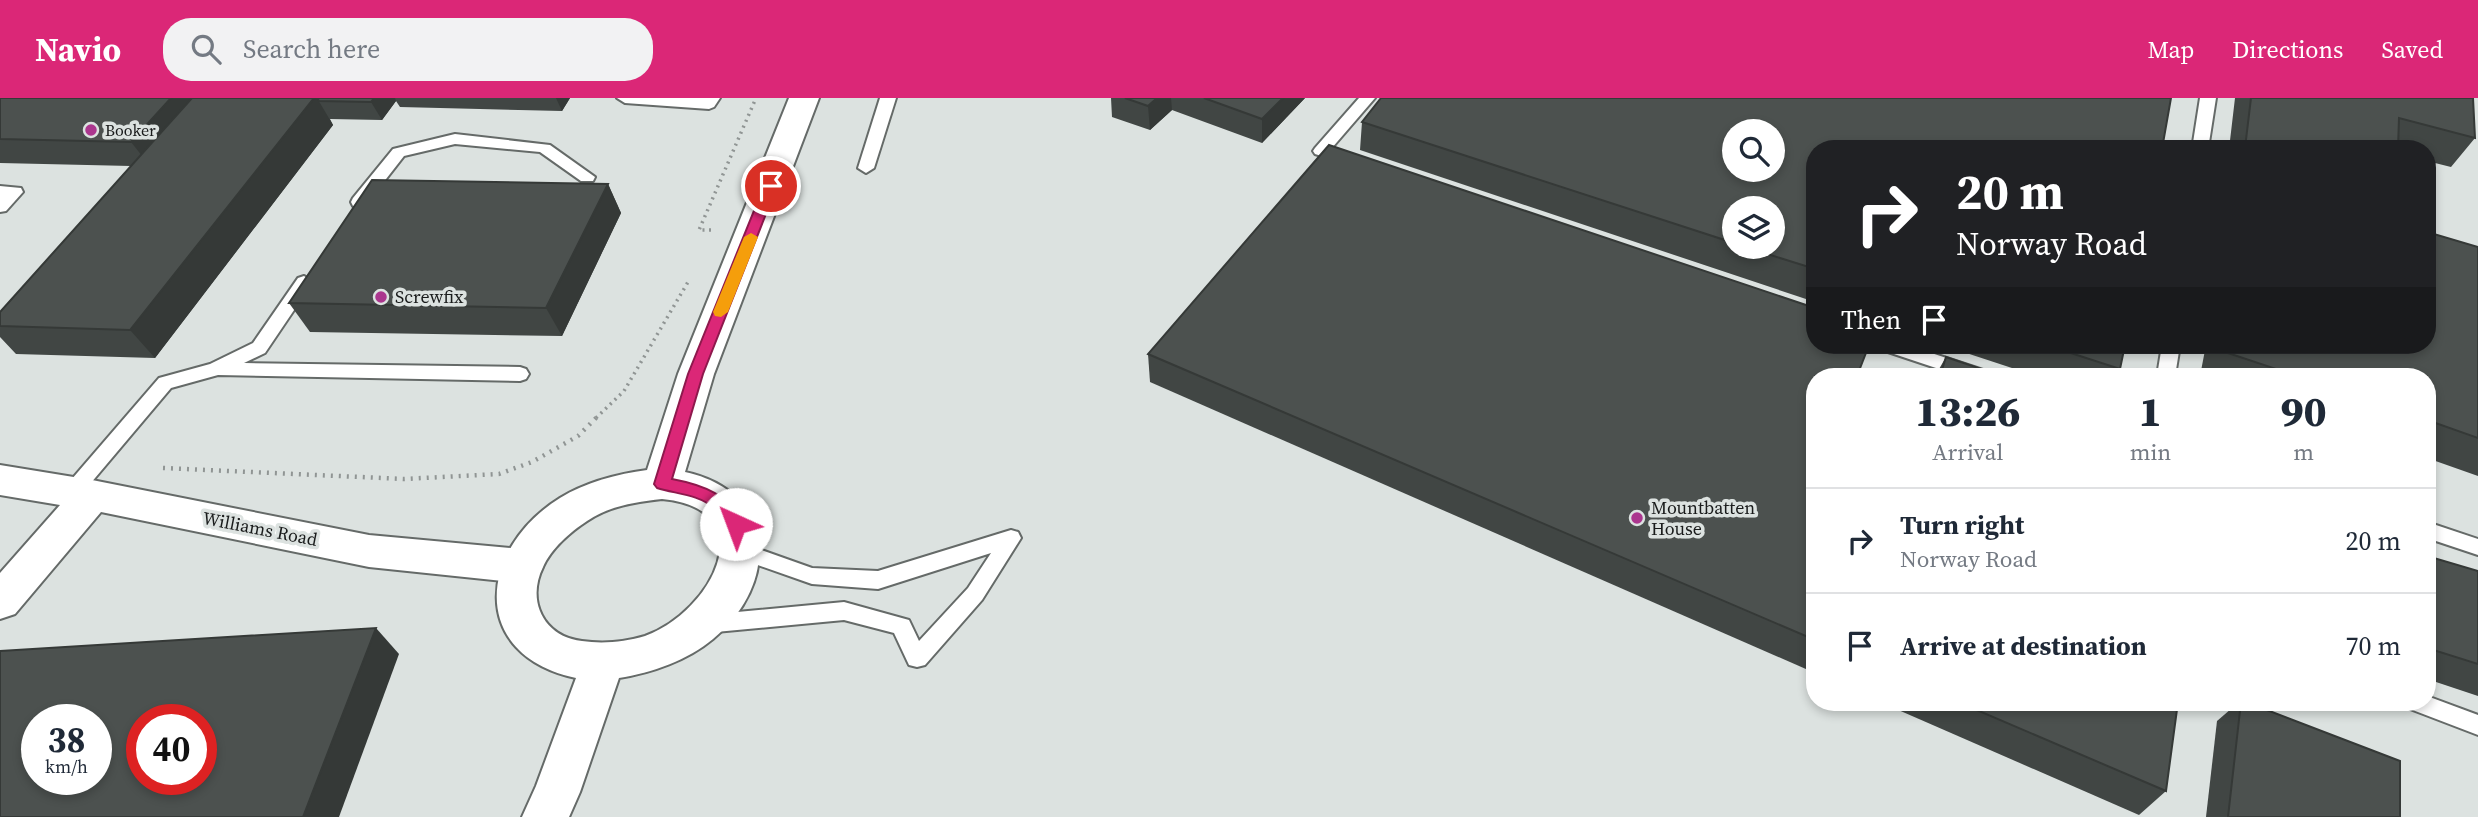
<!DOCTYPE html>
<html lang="en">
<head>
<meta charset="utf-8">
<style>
	:root { --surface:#fff; --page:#f2f2f3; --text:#1f2937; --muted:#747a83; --line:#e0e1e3; --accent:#db2777 }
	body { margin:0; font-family:"Source Serif 4",serif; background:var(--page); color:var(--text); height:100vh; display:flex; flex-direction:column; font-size:26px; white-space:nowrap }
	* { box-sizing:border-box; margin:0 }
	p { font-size:23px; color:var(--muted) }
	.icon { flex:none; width:38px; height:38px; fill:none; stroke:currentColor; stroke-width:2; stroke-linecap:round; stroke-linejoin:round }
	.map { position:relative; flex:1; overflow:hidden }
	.panel { position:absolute; left:1806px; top:270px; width:630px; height:343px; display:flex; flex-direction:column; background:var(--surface); border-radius:28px; box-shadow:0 4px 10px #0003 }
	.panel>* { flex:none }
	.hud { position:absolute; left:1806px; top:42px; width:630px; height:214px; border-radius:28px; box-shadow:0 4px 10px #0003; background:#202124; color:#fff; overflow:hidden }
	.controls { position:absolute; left:1722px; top:21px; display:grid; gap:14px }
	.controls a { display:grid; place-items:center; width:63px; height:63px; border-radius:50%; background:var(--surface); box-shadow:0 4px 10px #0003; font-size:35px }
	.speed { position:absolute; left:21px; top:606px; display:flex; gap:14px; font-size:35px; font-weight:700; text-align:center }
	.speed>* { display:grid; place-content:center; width:91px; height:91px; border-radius:50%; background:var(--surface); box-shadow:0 4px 10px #0003; line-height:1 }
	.speed small { font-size:18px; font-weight:400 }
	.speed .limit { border:10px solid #d22; background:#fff; color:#111 }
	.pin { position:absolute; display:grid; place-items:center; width:60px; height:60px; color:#fff; margin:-30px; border:4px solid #fff; border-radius:50%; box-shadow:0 2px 7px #0007 }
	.me { position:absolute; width:77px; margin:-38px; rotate:317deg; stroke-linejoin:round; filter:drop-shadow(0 0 5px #0008) }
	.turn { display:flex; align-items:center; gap:24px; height:147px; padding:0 35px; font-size:32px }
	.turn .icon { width:91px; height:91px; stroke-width:2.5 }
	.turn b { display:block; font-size:49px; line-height:60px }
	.then { display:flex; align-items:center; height:66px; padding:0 35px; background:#0003; gap:14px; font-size:26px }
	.eta { display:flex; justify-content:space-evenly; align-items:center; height:119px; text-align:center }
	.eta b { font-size:42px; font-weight:800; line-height:49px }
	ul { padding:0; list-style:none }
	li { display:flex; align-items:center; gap:21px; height:105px; padding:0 35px; border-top:2px solid var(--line) }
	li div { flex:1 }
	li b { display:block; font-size:26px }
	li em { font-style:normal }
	header { display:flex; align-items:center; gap:42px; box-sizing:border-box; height:98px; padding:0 35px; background:var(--accent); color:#fff }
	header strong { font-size:33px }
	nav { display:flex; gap:38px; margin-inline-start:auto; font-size:24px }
	.search { width:490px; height:63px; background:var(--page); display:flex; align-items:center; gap:18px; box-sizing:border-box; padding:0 24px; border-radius:28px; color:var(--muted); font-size:26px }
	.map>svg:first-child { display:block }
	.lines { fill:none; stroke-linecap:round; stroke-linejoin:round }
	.service-casing { stroke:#656a68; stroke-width:4 }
	.minor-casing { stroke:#656a68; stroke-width:4 }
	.tertiary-casing { stroke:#656a68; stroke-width:4 }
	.path-far1 { stroke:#909594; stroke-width:3.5; stroke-dasharray:2 4.5; stroke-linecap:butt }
	.path { stroke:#909594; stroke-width:4.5; stroke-dasharray:2 6; stroke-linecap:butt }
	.service { fill:#fff; fill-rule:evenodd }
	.minor { fill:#fff; fill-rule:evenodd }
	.tertiary { fill:#fff; fill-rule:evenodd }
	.wall { fill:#414644; fill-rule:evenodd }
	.shaded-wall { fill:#353937 }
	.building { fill:#4c514f; stroke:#353937; stroke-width:2; fill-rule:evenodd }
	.route { fill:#db2777; stroke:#8e194d; stroke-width:2 }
	.slow { fill:#f59e0b }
	.poi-dot { fill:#ab368e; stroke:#dce2e0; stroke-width:2.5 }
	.labels { text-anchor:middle; stroke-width:7; stroke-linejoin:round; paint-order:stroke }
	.far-poi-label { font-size:16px; fill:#191b1b; stroke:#dce2e0; text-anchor:start }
	.poi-label { font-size:18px; fill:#191b1b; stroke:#dce2e0; text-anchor:start }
	.street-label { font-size:18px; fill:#191b1b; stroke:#dce2e0 }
</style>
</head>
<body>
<header>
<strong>Navio</strong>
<div class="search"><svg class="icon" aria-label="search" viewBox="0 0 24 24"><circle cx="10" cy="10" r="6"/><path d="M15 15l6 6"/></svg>Search here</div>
<nav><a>Map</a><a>Directions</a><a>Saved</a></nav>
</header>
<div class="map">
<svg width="2478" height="719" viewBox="0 0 2478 719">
	<rect width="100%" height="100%" fill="#dce2e0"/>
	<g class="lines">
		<defs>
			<g id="service">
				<polygon points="617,0 720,0 714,9 709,11 625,5"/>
				<polygon points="880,0 896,0 874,70 866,75 858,70"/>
				<polygon points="1359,0 1375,0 1331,51 1353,58 1355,61 1353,64 1347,66 1315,56 1313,53 1315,50"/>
				<polygon points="2200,0 2216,0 2208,51 2192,51"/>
				<polygon points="455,36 550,47 595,79 593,83 581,83 540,54 455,46 404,58 365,108 353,108 351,104 353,100 393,51"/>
				<polygon points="0,88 21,90 23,94 6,113 0,114"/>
				<polygon points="304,178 313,184 265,255 244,265 520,269 526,271 529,276 526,281 520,283 218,277 171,290 79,399 72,402 65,399 62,394 65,389 159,280 210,266 253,245 298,180"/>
				<polygon points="1879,247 1907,247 1986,273 1989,278 1960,278 1882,252"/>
				<polygon points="2162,247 2180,247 2175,278 2157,278"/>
				<polygon points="2427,424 2478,441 2478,457 2427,440"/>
				<polygon points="1011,432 1018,434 1021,440 982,502 925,567 917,569 909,567 894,535 844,522 705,535 697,532 694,526 697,520 705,517 844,504 909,522 919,543 968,490 991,455 878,491 812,486 735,459 732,453 735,447 742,445 812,470 878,473"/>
				<polygon points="2427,598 2478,617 2478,637 2410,611 2407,604 2427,604"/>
			</g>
			<polygon id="minor" points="0,367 92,382 369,437 522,451 537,456 543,468 537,480 522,485 369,469 101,414 15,516 0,521 0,475 60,407 0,397"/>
			<path id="tertiary" d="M789,0H819L714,276L685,374C778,394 779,487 713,541C688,562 652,575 619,580L580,694L569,719H522L536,688L576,580C468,557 478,451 560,400C586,384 617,376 647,372L678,276ZM662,401C766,411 712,514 645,538C625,544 602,546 582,543C544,539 526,503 543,469C551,451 570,434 587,423C609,408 635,404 662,401Z"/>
		</defs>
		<use href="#service" class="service-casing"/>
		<use href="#minor" class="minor-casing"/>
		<use href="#tertiary" class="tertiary-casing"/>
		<g class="path-far1">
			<polyline points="711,132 699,132 756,0"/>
			<polyline points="596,320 624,293 688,184"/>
		</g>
		<polyline class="path" points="163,370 404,381 499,376 532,364 578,338 598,318"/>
		<use href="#service" class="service"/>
		<use href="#minor" class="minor"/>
		<use href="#tertiary" class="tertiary"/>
	</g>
	<g class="wall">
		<polygon points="0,0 570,0 562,13 400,9 396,3 382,22 330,21 333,27 155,260 16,256 0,239 0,214 131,68 0,65"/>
		<polygon points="1111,0 1305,0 1262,45 1172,12 1150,32 1112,19"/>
		<polygon points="2235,0 2473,0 2475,40 2451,69 2427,63 2427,51 2229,51"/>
		<path d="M1362,24L1815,51V204L1360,52ZM1734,110L1773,149H1734Z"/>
		<polygon points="608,86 621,115 562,238 310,234 289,205"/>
		<polygon points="2478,149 2478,378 2427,360 2427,278 2200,278 2206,247 2427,247"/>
		<polygon points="1942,247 2125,247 2120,271 2115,278 2036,278"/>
		<polygon points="1148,256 1815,278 1815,575 1150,284"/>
		<polygon points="1946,259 2002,278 1935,278"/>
		<polygon points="2427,458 2478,473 2478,598 2427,581"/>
		<polygon points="1880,604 2178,604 2166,693 2139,717"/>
		<polygon points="2239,604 2246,604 2400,719 2206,719 2217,623"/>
	</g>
	<g class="shaded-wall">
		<polygon points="171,0 209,0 150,68 131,44"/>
		<polygon points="314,0 317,0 333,27 155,260 130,232"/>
		<polygon points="374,0 395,0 396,3 382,22 371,4"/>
		<polygon points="556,0 570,0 562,13"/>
		<polygon points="1157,0 1171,0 1172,12 1150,32 1148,8"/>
		<polygon points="1283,0 1305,0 1262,45 1262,21"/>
		<polygon points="608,86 621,115 562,238 546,210"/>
		<polygon points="376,530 399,556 339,719 303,719"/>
	</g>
	<g class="building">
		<polygon points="0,0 171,0 131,44 0,41"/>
		<polygon points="192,0 314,0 130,232 0,228 0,214"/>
		<polygon points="317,0 374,0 371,4 319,3"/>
		<polygon points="1125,0 1157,0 1148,8"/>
		<polygon points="1204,0 1283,0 1262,21"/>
		<path d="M1381,0H2171L2162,51H1815V171L1745,149H1773V110H1734V145L1362,24ZM1734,33H1773V72H1734Z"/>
		<polygon points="2251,0 2473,0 2475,40 2399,20 2398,51 2247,51 2245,50"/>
		<polygon points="1329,47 1815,210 1815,247 1869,247 1857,278 1815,278 1815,542 1148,256"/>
		<polygon points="372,82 608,86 546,210 289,205"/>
		<polygon points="2427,134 2478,149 2478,340 2427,322 2427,278 2297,278 2222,253 2223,247 2427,247"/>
		<polygon points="2046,247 2125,247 2120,271"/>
		<polygon points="1946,259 2002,278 1940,278"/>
		<polygon points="2427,458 2478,473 2478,566 2427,550"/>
		<path d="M376,530L303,719H0V553ZM37,621H96V681H37ZM142,621H201V681H142Z"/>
		<polygon points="1958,604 2178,604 2166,693"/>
		<polygon points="2241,604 2246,604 2400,663 2400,719 2228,719"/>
	</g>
	<path class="route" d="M771,84L777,88L703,276L672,381C704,387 729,397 745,426L742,431C726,436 724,418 714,410C698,396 676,396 657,390L654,386L688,276L764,88Z"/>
	<polygon class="slow" points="751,135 758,139 728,214 721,219 715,218 713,214 744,139"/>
	<g class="poi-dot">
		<circle cx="91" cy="32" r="7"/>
		<circle cx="381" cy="199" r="7"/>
		<circle cx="1637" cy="420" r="7"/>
	</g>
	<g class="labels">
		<g class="far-poi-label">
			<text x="105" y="38">Booker</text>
		</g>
		<g class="poi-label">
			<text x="395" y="205">Screwfix</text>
			<text x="1651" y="416">Mountbatten<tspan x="1651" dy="21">House</tspan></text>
		</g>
		<g class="street-label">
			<text transform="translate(260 431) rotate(11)" y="6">Williams Road</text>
		</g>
	</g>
</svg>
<div class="controls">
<a><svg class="icon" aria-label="search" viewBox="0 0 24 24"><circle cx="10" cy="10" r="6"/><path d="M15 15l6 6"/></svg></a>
<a><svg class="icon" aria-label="layers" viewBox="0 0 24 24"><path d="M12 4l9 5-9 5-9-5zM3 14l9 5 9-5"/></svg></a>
</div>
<div class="speed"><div>38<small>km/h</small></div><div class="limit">40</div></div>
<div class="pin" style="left:771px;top:88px;background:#d93025"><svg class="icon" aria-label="arrive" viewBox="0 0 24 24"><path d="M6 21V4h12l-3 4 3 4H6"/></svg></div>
<svg class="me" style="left:736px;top:426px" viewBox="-20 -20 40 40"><circle r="19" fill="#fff"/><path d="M0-13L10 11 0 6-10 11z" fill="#db2777"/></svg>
<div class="hud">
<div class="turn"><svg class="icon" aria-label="right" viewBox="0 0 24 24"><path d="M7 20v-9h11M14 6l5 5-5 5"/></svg><div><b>20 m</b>Norway Road</div></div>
<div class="then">Then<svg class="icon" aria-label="arrive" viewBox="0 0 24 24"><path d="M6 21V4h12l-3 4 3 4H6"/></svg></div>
</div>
<section class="panel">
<div class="eta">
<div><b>13:26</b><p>Arrival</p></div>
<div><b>1</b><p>min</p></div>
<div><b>90</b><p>m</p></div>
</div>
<ul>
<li><svg class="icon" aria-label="right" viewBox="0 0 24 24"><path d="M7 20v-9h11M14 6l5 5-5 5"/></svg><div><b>Turn right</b><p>Norway Road</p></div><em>20 m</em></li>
<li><svg class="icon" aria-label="arrive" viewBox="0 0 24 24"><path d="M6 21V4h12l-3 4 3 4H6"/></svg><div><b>Arrive at destination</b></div><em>70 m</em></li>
</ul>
</section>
</div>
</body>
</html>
